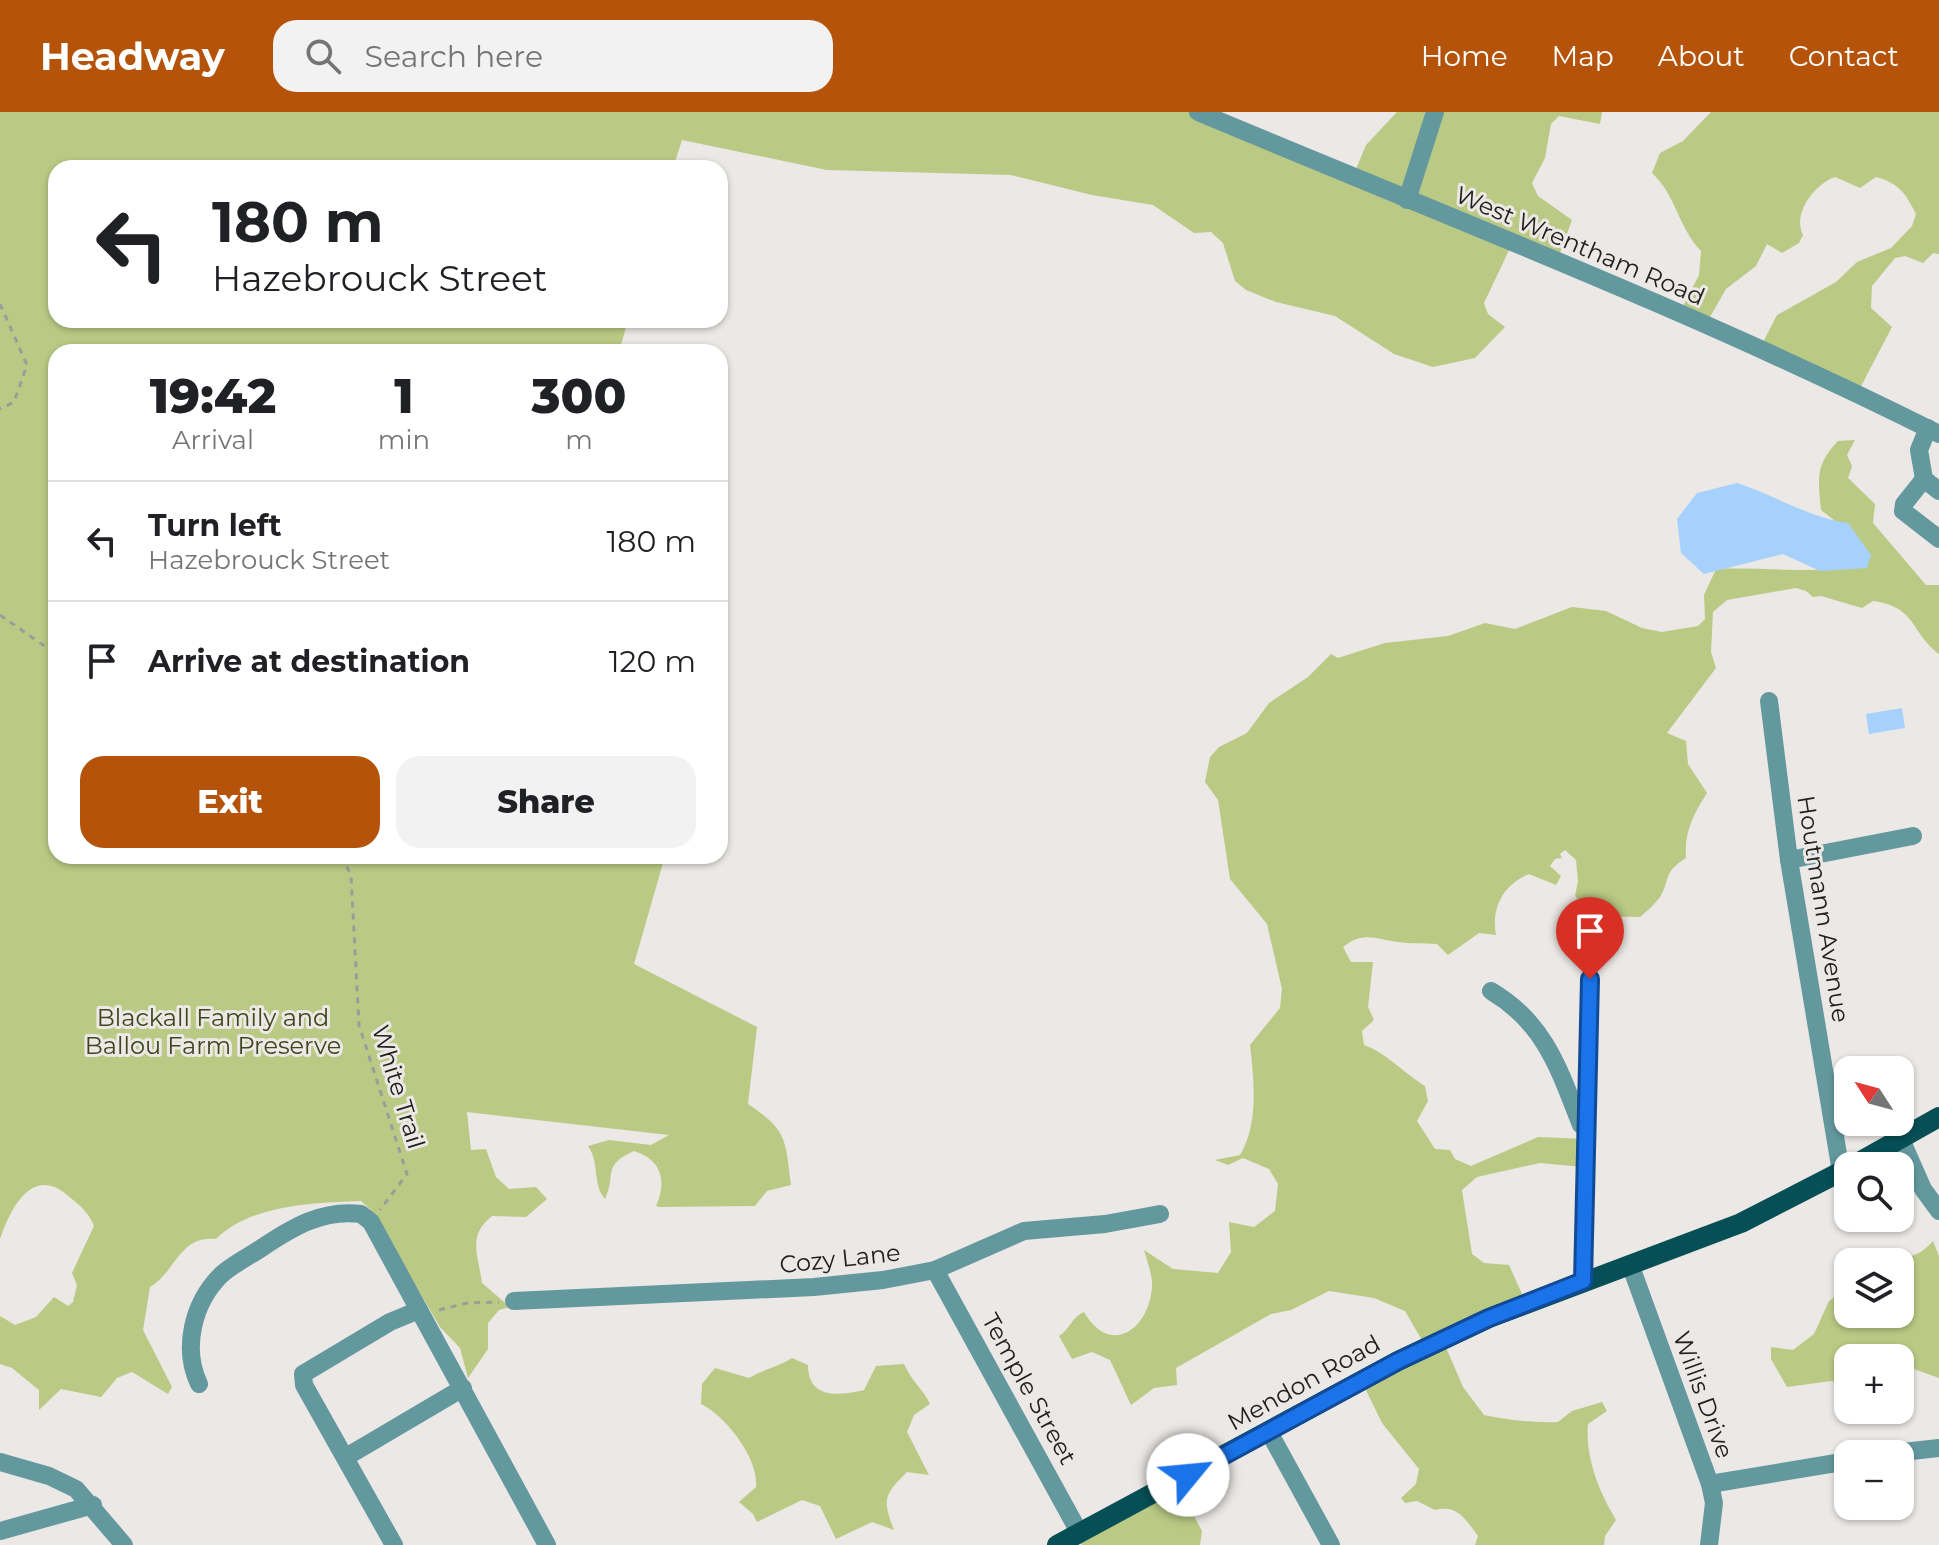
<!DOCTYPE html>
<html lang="en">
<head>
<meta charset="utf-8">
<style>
	:root { --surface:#fff; --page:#f2f2f2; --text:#202124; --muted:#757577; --line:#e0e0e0; --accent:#b45309 }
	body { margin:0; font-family:Montserrat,sans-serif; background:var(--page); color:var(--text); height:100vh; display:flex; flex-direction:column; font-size:30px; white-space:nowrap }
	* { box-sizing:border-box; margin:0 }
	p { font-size:26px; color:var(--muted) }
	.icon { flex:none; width:44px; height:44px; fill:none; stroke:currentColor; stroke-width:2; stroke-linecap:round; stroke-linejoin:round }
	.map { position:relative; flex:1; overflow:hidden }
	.drawer { position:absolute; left:48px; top:232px; width:680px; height:520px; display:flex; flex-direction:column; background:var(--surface); border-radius:24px; box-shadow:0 2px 6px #0004 }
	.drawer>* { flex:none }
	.hud { position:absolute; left:48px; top:48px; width:680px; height:168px; border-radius:24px; box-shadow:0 2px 6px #0004; background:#fff; color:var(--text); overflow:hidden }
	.needle { width:52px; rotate:306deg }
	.tools { position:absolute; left:1834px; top:944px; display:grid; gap:16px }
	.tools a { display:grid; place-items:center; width:80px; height:80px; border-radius:16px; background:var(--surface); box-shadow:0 2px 6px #0004; font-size:40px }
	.pin { position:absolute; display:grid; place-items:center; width:68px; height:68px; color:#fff; margin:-82px -34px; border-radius:50% 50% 50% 0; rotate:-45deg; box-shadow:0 0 8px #0007 }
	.pin .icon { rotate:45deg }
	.me { position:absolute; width:88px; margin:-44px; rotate:62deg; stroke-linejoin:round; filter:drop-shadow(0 0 6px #0008) }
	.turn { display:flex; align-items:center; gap:28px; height:168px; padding:0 32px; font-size:36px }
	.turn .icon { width:104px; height:104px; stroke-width:2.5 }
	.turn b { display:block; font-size:56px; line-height:68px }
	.eta { display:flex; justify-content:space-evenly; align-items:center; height:136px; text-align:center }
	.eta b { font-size:48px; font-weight:800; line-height:56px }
	.primary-button { display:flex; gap:16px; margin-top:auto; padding:16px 32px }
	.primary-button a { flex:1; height:92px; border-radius:24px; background:var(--accent); color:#fff; font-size:32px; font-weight:800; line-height:92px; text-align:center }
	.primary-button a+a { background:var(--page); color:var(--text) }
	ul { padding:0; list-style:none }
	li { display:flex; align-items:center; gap:24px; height:120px; padding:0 32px; border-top:2px solid var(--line) }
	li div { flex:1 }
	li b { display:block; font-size:30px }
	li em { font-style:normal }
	header { display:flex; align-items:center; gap:48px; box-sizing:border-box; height:112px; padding:0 40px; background:var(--accent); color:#fff }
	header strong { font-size:38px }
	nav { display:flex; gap:44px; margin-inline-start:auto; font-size:28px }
	.search { width:560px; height:72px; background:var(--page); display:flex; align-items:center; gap:20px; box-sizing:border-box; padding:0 28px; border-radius:24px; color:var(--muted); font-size:30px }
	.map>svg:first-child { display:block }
	.green { fill:#baca84 }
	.water { fill:#a7d1fd }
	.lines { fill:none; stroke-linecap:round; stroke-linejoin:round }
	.path { stroke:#9e9c9a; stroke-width:3; stroke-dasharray:6 6; stroke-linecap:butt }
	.minor { stroke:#63989f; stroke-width:18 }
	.major { stroke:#064f56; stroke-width:20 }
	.route-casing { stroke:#114b97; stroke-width:20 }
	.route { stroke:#1a73e8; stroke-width:14 }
	.labels { text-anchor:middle; stroke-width:6; stroke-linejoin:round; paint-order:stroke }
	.street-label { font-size:24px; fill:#21201f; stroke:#ebe8e5 }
	.park-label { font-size:24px; fill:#3e461d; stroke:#ebe8e5 }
</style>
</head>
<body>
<header>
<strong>Headway</strong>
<div class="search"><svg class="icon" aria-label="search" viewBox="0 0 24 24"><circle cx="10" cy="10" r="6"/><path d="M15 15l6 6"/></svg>Search here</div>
<nav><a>Home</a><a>Map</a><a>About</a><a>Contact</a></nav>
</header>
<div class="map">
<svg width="1939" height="1433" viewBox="0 0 1939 1433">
	<rect width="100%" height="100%" fill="#ebe8e5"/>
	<g class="green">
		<path d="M0,0H1198L1354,62L1366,33L1397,0H1602L1600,12L1559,4L1551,12L1545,46L1532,71L1538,84L1572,108L1559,144L1511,134L1484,191L1488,202L1505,215L1475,246L1433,255L1394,242L1335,204L1276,190L1246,178L1235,169L1223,131L1211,120L1194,121L1153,93L1092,83L1011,63L827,58L682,28L673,56H56V208H628L619,240H56V744H665L634,852L757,915L748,992C788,1019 785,1027 791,1073L767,1079L755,1094L660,1095L656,1094C667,1069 662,1048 634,1039C601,1054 617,1062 605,1087C592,1072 600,1051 588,1034L609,1028L651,1033L669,1023L467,1000L471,1038L486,1037L496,1065L509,1077L536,1075L547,1087L526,1105L492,1104C467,1124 478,1142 482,1171L510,1195L499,1198L488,1211V1237L468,1266L460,1236L440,1215L371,1098L361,1089C314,1091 252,1092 216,1127C179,1123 176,1160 150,1175L143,1218L172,1275L168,1282L132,1260L117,1266L101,1285L61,1277L39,1298V1278L12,1256L0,1252V1204L15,1213L36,1205L54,1185L68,1194L73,1190L77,1173L72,1161L94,1114C88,1099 79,1093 66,1082C31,1054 10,1098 0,1127Z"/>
		<path d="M1711,0H1939V142L1933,141L1923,151L1905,144L1895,146L1872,174L1871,196L1892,215L1858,280L1760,236L1777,203L1836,170L1857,150L1891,136L1912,114L1916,102C1906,82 1899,71 1876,65L1860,76L1835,65C1815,72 1792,101 1803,123L1799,131L1782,141L1767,132L1756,154L1726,177L1706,212L1680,200L1699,163L1701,139C1678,115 1676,83 1652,61L1660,41L1683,29Z"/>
		<path d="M1855,328L1847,343L1852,354L1848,366L1875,392L1873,411L1926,473H1939V542C1910,520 1917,495 1873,489L1862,496L1821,484L1813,485L1806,479L1796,476L1727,488L1713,500L1711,540L1716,556L1667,621L1686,629L1688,652L1707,681C1693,703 1684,720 1686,746C1662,761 1671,767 1660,785C1655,792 1647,799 1640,805L1586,804L1585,795L1575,784L1578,769L1576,748L1565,738L1560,742L1562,746L1555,747L1550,754L1561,764L1556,773L1529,762C1503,773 1491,796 1496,823L1479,821L1448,843L1437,832C1424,831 1410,832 1398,830C1374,827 1364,819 1343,835L1351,850H1373L1368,895L1374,908L1362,919L1364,933C1385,940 1404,961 1425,974L1428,989L1417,1009L1435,1037L1450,1038L1455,1047L1471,1054L1538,1025L1587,1027L1583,1055L1540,1051L1477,1065L1462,1078L1472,1142L1484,1151L1509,1153L1527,1193L1445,1233L1463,1275L1484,1303C1508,1308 1534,1311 1558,1310L1572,1299L1602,1290L1607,1299L1588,1312C1585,1345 1599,1380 1616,1408L1605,1424L1604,1433H1475L1478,1424C1465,1407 1458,1392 1435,1398L1417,1389L1405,1391L1401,1386L1416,1372L1419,1357L1382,1311L1364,1274L1427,1237L1405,1199L1374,1186L1329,1179L1291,1198L1271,1202L1176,1256L1177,1273L1154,1276L1131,1293L1110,1248L1092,1240L1072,1247L1059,1224C1069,1218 1073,1204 1084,1200C1110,1245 1149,1218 1152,1175C1153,1164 1147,1149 1144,1138L1173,1157L1218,1161L1231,1140L1229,1110L1254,1115L1275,1099L1278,1072L1269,1057L1243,1046L1228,1053L1215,1048L1240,1043C1259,1011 1254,968 1250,933L1280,896L1282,877L1267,812L1230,767L1218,688L1205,670L1210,645L1219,635L1247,621L1269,591L1308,565L1331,542L1338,546L1385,531L1448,524L1485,511L1515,517L1572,495L1606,499L1642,516L1662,520L1698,514L1705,507L1704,483L1716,457C1758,455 1797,460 1839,457L1853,423L1821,398C1818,367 1815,353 1838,329Z"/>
		<path d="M1933,1129L1939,1144V1266L1900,1252V1246H1848V1272L1831,1269L1787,1275L1771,1247V1235L1793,1238L1814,1222L1829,1189L1848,1175V1202H1900V1150H1886L1889,1145C1908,1147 1920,1144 1933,1129Z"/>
		<path d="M792,1246L808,1253C808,1287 838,1284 864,1278L876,1254L904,1252C912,1270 924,1278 930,1292L914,1303L907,1320L929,1363L907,1360C884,1383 882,1387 894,1418L872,1410L836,1427L820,1394L802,1388L757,1410L753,1402L739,1390L756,1375C759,1347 726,1304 701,1292L702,1272L715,1256L749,1266C764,1257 778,1255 792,1246Z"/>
		<polygon points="1178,1374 1202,1419 1200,1433 1082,1433 1079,1430"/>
	</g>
	<g class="water">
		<path d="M1737,371C1774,383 1810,406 1848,411L1871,443L1867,456L1820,459L1783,442L1704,462L1681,441L1677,407L1697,381Z"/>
		<polygon points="1902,596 1905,616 1869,622 1866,602"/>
	</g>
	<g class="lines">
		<g class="path">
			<polyline points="0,192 27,253 14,290 0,297"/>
			<polyline points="0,503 56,542"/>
			<polyline points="341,744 351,763 359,913 407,1062 380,1098"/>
			<polyline points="439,1198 467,1191 499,1190"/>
		</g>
		<g class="minor">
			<path d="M1198,0C1446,104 1698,201 1939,322"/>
			<polyline points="1407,88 1435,0"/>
			<polyline points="1928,316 1919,338 1924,367 1939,379"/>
			<polyline points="1924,367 1904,392 1903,399 1939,427"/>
			<polyline points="1769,589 1789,748 1841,1060"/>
			<polyline points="1789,748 1913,724"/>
			<path d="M1491,879C1545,911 1559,957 1581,1013"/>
			<polyline points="1901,1027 1923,1077 1939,1099"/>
			<polyline points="1630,1152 1710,1372 1714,1391 1709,1433"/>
			<polyline points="935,1158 1079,1420"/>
			<polyline points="1583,1169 1590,867"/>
			<polyline points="514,1189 814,1175 883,1168 935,1158 1024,1119 1105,1112 1160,1102"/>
			<path d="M199,1272C182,1236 193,1191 221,1163C233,1152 250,1144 263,1135C293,1115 323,1097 361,1102L371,1110L547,1433"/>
			<polyline points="1269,1320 1331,1433"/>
			<polyline points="1885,1342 1939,1336"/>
			<polyline points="346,1345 463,1276"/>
			<polyline points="0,1350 49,1364 76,1377 124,1433"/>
			<polyline points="1710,1372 1848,1349"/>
			<polyline points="0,1419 93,1393"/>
			<polyline points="394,1433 304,1273 303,1262 390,1210 419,1198"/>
		</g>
		<g class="major">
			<polyline points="1852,1054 1939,1005"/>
			<polyline points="1057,1433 1398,1249 1489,1206 1741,1111 1848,1056"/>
		</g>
	</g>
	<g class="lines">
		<defs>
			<polyline id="route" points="1188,1363 1398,1249 1489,1206 1583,1169 1590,867"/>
		</defs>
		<use href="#route" class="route-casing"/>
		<use href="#route" class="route"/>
	</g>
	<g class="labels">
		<g class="street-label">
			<text transform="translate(1580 134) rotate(23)" y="8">West Wrentham Road</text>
			<text transform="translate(1823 797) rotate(81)" y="8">Houtmann Avenue</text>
			<text transform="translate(398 975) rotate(73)" y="8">White Trail</text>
			<text transform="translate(840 1147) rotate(-6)" y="8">Cozy Lane</text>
			<text transform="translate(1304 1271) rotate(-29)" y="8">Mendon Road</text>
			<text transform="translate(1029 1277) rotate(61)" y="8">Temple Street</text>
			<text transform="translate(1703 1283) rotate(70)" y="8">Willis Drive</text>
		</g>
		<g class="park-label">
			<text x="213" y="914">Blackall Family and<tspan x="213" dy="28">Ballou Farm Preserve</tspan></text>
		</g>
	</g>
</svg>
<div class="tools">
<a><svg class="needle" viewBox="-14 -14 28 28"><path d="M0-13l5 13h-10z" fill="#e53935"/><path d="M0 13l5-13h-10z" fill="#757577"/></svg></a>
<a><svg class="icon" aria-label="search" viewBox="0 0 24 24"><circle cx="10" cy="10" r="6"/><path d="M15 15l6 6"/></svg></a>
<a><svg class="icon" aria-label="layers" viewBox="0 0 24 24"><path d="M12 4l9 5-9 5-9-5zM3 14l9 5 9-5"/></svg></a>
<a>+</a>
<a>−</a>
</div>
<div class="pin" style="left:1590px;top:867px;background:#d93025"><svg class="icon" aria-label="arrive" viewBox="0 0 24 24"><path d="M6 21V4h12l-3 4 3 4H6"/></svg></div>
<svg class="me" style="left:1188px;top:1363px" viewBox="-20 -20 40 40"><circle r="19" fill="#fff"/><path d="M0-13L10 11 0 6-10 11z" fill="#1a73e8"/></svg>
<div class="hud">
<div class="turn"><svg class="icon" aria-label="left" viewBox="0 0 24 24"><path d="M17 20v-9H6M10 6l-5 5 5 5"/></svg><div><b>180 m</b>Hazebrouck Street</div></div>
</div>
<section class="drawer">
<div class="eta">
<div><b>19:42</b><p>Arrival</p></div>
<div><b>1</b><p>min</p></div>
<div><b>300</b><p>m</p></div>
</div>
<ul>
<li><svg class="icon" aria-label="left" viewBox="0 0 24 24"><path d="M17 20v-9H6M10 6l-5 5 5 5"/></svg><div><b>Turn left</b><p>Hazebrouck Street</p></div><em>180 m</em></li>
<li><svg class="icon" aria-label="arrive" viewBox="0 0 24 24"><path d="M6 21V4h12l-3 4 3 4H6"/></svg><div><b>Arrive at destination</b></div><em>120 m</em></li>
</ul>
<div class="primary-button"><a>Exit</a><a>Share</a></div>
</section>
</div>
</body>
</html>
